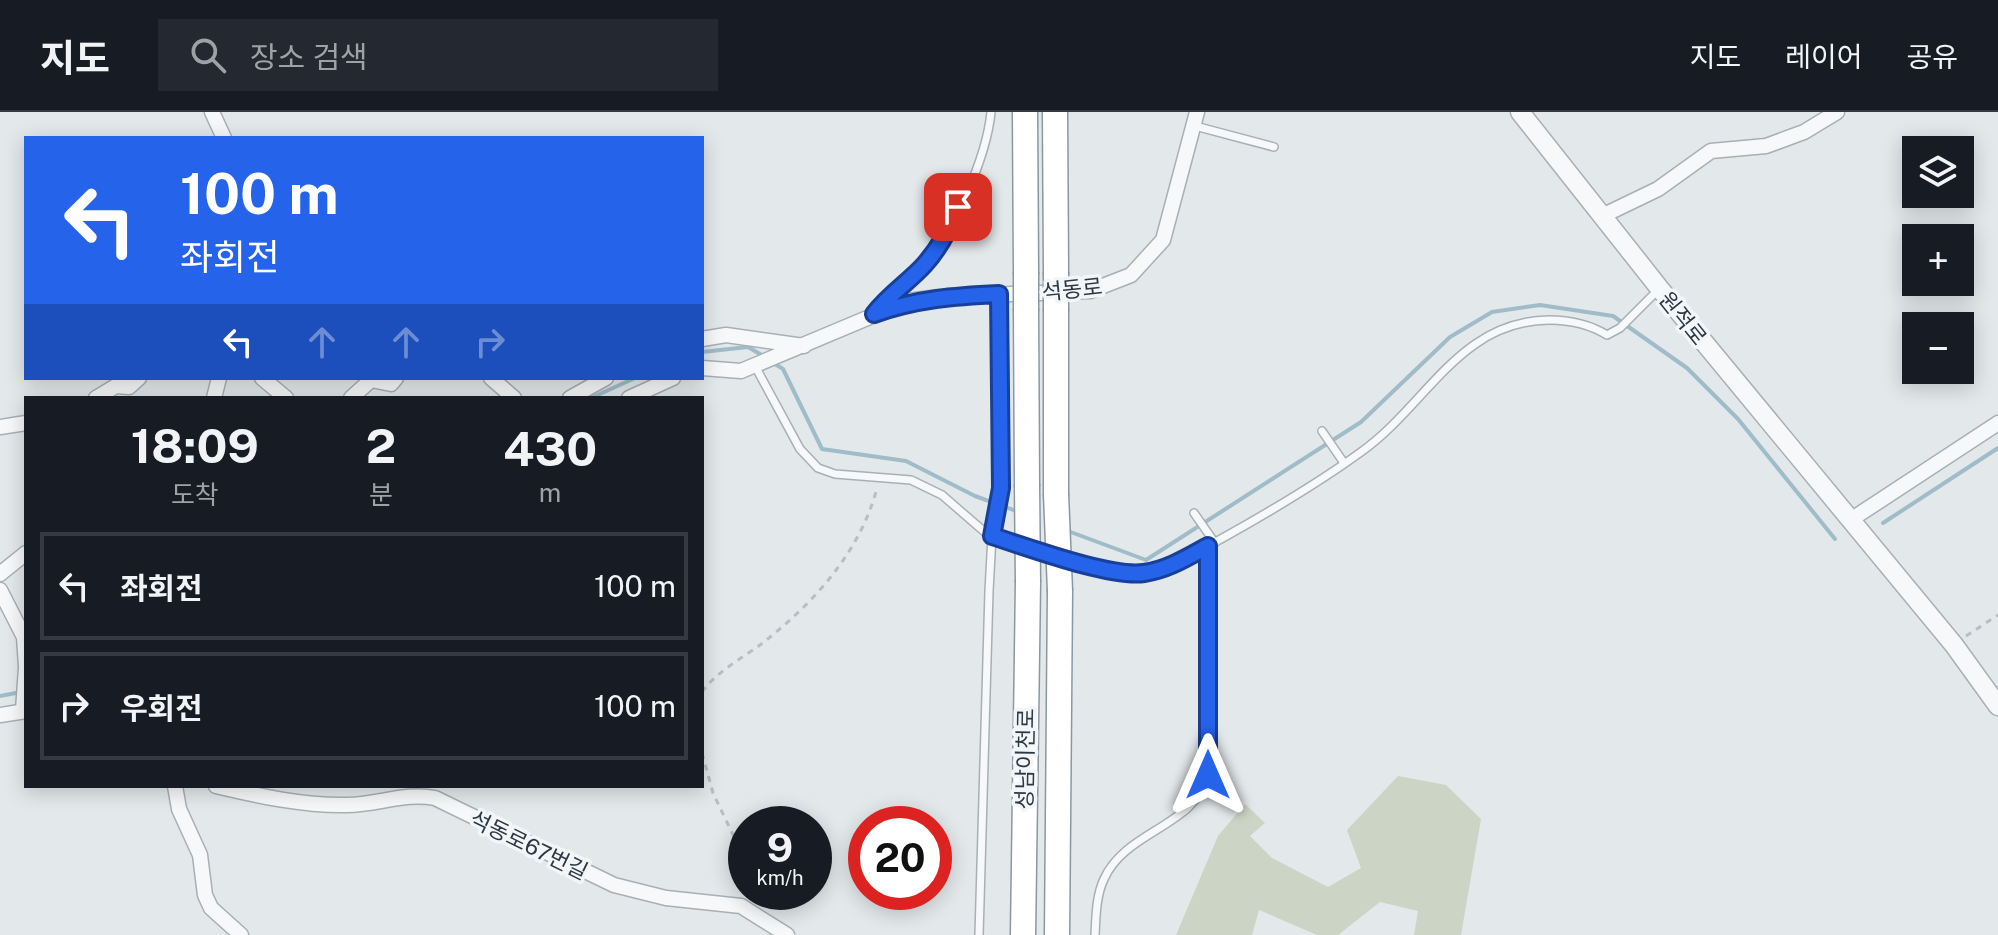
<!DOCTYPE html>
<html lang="ko">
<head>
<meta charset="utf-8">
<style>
	:root { --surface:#171b24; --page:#242831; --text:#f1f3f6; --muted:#9ea1a6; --line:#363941 }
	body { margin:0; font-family:"Public Sans","Noto Sans KR",sans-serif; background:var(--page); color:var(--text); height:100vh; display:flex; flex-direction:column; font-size:30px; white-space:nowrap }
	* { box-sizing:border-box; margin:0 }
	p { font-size:26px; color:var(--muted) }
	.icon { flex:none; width:44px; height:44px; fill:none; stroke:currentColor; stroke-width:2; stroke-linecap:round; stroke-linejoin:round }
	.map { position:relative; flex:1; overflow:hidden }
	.drawer { position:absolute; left:24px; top:284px; width:680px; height:392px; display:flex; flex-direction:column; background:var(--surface); border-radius:0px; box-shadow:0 4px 20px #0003 }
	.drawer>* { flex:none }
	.hud { position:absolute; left:24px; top:24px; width:680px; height:244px; border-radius:0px; box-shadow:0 4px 20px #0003; background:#2563eb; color:#fff; overflow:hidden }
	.fabs { position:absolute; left:1902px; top:24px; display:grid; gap:16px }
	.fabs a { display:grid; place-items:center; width:72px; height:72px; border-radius:0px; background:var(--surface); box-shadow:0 4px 20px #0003; font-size:40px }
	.speed { position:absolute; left:728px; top:694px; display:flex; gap:16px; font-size:40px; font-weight:700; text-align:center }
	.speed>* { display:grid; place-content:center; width:104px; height:104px; border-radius:50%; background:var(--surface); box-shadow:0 4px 20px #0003; line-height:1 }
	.speed small { font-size:20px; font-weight:400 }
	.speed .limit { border:12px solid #d22; background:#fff; color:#111 }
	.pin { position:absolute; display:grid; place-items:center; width:68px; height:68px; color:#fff; margin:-34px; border-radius:16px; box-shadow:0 4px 12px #0006 }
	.me { position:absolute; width:88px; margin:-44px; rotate:0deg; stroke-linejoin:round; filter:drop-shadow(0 0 6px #0008) }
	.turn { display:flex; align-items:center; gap:28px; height:168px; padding:0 24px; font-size:36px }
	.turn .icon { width:104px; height:104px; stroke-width:2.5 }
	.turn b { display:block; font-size:56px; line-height:68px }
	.lanes { display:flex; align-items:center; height:76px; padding:0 24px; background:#0003; justify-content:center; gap:40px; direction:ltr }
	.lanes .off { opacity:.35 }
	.eta { display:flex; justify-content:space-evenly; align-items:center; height:136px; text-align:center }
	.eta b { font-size:48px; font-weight:700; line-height:56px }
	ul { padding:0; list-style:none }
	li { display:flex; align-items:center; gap:24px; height:108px; margin:0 16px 12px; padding:0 8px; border:4px solid var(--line); border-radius:0px }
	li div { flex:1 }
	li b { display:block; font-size:30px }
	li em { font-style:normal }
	header { display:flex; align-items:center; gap:48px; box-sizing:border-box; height:112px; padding:0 40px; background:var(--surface); border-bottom:2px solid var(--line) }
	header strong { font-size:38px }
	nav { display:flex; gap:44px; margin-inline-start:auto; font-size:28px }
	.search { width:560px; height:72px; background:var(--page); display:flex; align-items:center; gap:20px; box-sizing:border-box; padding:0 28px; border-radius:0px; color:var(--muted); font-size:30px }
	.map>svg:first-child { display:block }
	.green { fill:#ccd4c5 }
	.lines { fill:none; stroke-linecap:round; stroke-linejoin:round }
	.stream { stroke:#a0bcc9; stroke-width:4 }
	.service-casing { stroke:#a8b0b5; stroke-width:10 }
	.minor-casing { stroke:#a8b0b5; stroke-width:17 }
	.tertiary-casing { stroke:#a8b0b5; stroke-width:21 }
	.trunk-casing { stroke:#8b98a1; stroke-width:27 }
	.path { stroke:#b9bec2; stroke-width:3; stroke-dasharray:6 6; stroke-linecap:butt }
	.service { stroke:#f6f8f9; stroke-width:7 }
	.minor { stroke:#f6f8f9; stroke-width:14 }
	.tertiary { stroke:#f6f8f9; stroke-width:18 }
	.trunk { stroke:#fff; stroke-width:24 }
	.trunk-bridge-casing { stroke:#8b98a1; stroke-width:27; stroke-linecap:butt }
	.trunk-bridge { stroke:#fff; stroke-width:24 }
	.route-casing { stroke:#184099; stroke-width:20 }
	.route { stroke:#2563eb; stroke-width:14 }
	.labels { text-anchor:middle; stroke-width:7; stroke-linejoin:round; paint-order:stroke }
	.street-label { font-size:22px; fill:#2c3843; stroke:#f3f6f8 }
</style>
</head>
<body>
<header>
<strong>지도</strong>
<div class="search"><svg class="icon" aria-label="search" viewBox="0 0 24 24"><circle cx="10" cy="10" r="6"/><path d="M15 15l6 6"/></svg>장소 검색</div>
<nav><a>지도</a><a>레이어</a><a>공유</a></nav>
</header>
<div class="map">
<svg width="1998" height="823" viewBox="0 0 1998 823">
	<rect width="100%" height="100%" fill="#e3e8eb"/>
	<polygon class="green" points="1398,664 1446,673 1481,707 1461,823 1414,823 1418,799 1380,790 1338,823 1317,823 1259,798 1252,823 1176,823 1218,724 1245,692 1265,711 1250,724 1272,746 1328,775 1361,756 1347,718"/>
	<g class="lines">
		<g class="stream">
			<polyline points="702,240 748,235 765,245"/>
			<polyline points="772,250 783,257 822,337 906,349 975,384 1019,400"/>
			<polyline points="591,286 635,266"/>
			<polyline points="1883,411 1998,336"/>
			<polyline points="1068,419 1146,448 1361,310 1450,225 1492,200 1540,193 1613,204 1687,256 1738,307 1835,427"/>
			<polyline points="0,584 21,580"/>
		</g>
		<defs>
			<g id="service">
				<polyline points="1195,14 1274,35"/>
				<path d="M875,201C889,181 908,170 924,153C954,121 987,43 991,0"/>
				<polyline points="755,254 800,337 818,356 835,362 911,368 942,383 987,422 1022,433"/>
				<polyline points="1322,319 1344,351"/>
				<polyline points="1194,401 1215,431"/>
				<path d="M1064,445L1142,461L1173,453C1237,419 1303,382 1361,340C1427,293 1459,209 1549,208C1570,208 1589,212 1607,223L1620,216L1659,177"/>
				<polyline points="979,823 989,479 992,424 1001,376 999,183"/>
				<path d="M1095,823C1096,804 1096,784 1104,767C1126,718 1195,715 1208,663V434"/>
			</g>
			<g id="minor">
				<polyline points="212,0 224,26"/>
				<polyline points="1602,104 1658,77 1711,39 1766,34 1804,20 1837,0"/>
				<polyline points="702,227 726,223 804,234"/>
				<polyline points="702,256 741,259 908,189 939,185 1090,179 1131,163 1163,128 1197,0"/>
				<polyline points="262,266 286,286"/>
				<polyline points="491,266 514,286"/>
				<polyline points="96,286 116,274 129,275 139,266"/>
				<polyline points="214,286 219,266"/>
				<polyline points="351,286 371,268 391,272 396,266"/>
				<polyline points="570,286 606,266"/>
				<polyline points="629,286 673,266"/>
				<polyline points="0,315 26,311"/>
				<polyline points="1852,407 1998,311"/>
				<polyline points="0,462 26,441"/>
				<polyline points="0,478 24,525 26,554"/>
				<polyline points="23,598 26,556"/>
				<polyline points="0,603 26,599"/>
				<polyline points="175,674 179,697 200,743 205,783 211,796 241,823"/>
				<path d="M216,674C258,684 305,694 347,693C377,693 406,680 435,686L614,773L666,786L741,794L787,823"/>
			</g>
			<polyline id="tertiary" points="1520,0 1660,177 1954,533 1998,594"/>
			<g id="trunk">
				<polyline points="1025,0 1026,160"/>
				<polyline points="1055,0 1056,160"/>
				<polyline points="1026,199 1027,372"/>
				<polyline points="1056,199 1056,382"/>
				<polyline points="1023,823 1028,470"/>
				<polyline points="1057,823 1060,479"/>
			</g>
		</defs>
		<use href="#service" class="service-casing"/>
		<use href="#minor" class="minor-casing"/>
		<use href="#tertiary" class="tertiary-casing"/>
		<use href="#trunk" class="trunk-casing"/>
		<g class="path">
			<polyline points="1966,524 1998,503"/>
			<path d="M702,580C715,561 742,546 760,533C812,493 860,441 877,376"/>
			<polyline points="702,641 713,681 746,750"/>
		</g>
		<use href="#service" class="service"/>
		<use href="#minor" class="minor"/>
		<use href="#tertiary" class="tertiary"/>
		<use href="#trunk" class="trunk"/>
		<defs>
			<g id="trunk-bridge">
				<polyline points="1026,160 1026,199"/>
				<polyline points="1056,160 1056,199"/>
				<polyline points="1027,372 1028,470"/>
				<polyline points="1056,382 1060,479"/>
			</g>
		</defs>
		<use href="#trunk-bridge" class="trunk-bridge-casing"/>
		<use href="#trunk-bridge" class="trunk-bridge"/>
	</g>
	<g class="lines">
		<defs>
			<path id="route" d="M958,95C950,116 940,135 925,152C909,170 889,182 874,202C916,187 955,184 999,182L1001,376L992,424C1027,435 1111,466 1144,461C1167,458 1188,445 1208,434V663"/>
		</defs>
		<use href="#route" class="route-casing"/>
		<use href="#route" class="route"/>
	</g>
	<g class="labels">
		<g class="street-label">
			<text transform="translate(1072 177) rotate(-6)" y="8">석동로</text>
			<text transform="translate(1683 206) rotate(51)" y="8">원적로</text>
			<text transform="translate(1025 647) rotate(-89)" y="8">성남이천로</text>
			<text transform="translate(529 733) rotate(26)" y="8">석동로67번길</text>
		</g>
	</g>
</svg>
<div class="fabs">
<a><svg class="icon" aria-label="layers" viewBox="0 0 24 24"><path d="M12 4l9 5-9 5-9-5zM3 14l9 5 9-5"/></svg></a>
<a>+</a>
<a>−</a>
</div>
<div class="speed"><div>9<small>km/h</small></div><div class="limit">20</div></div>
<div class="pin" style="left:958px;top:95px;background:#d93025"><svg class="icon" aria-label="arrive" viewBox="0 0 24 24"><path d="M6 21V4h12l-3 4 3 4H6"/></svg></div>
<svg class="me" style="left:1208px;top:663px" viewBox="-20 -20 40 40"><path d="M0-17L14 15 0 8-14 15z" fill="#2563eb" stroke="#fff" stroke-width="4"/></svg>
<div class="hud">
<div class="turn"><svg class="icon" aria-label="left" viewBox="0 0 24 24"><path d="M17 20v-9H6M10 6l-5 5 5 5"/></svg><div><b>100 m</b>좌회전</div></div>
<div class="lanes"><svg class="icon" aria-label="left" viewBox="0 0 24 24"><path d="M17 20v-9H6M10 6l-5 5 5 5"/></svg><svg class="icon off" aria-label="ahead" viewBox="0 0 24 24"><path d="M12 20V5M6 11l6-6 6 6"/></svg><svg class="icon off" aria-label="ahead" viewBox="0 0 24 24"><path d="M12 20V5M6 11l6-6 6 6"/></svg><svg class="icon off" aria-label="right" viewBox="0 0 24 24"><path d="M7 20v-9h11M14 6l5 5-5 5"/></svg></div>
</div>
<section class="drawer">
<div class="eta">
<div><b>18:09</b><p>도착</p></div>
<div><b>2</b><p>분</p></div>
<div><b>430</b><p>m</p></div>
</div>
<ul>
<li><svg class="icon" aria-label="left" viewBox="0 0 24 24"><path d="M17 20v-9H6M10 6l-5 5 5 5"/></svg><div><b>좌회전</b></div><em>100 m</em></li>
<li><svg class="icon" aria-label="right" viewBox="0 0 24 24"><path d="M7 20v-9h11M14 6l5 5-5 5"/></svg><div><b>우회전</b></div><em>100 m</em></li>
</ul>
</section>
</div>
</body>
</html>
